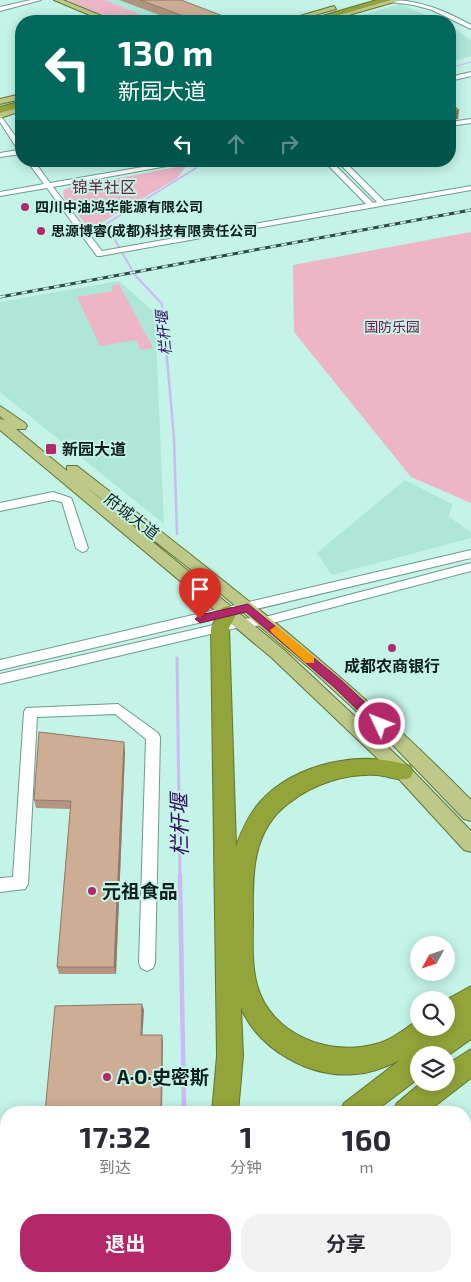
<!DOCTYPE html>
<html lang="zh">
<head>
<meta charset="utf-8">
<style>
	:root { --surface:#fff; --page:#f2f2f3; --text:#2b2b33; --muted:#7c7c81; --accent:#b22868 }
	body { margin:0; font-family:"Exo 2","Noto Sans SC",sans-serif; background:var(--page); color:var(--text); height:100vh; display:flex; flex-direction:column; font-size:19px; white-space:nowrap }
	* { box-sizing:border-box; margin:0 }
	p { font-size:16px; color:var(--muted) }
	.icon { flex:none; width:28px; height:28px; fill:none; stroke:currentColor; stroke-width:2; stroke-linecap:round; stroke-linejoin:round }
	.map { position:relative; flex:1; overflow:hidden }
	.sheet { position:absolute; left:0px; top:1106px; width:471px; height:176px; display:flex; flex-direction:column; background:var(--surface); border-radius:20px 20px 0 0; box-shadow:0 2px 12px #0003 }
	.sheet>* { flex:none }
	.guide { position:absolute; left:15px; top:15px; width:441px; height:152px; border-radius:20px; box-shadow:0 2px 12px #0003; background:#00695c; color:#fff; overflow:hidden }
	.needle { width:32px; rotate:230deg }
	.controls { position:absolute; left:410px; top:936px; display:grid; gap:10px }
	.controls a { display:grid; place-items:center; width:45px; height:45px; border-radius:50%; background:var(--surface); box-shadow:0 2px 12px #0003; font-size:25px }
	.pin { position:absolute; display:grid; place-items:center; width:42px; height:42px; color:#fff; margin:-51px -21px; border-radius:50% 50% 50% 0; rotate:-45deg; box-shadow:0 0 5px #0007 }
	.pin .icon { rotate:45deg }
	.me { position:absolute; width:55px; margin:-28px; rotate:313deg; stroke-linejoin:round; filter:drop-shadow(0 0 4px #0008) }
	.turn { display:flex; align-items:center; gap:18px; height:105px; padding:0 20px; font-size:22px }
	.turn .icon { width:65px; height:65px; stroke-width:2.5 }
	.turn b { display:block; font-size:35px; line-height:42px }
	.lanes { display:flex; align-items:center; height:48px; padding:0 20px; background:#0003; justify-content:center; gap:25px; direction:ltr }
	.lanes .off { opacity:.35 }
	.eta { display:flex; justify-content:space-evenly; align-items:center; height:85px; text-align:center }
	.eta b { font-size:30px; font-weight:700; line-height:35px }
	.cta { display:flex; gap:10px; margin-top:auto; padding:10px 20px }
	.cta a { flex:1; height:58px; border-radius:20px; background:var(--accent); color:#fff; font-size:20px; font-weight:700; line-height:58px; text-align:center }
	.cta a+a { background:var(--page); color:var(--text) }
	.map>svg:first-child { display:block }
	.built { fill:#aee6d8 }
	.green { fill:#ecb6c7 }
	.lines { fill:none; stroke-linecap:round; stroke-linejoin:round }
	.stream-far4 { stroke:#cbbaf4; stroke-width:1 }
	.stream-far3 { stroke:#cbbaf4; stroke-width:2 }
	.stream-far2 { stroke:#cbbaf4; stroke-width:2.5 }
	.stream-far1 { stroke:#cbbaf4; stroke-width:3 }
	.stream { stroke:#cbbaf4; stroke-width:4.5 }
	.minor-casing { stroke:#6e9b90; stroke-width:2 }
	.major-casing { stroke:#647630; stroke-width:2 }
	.highway-casing { stroke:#647630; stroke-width:2 }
	.minor { fill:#fff; fill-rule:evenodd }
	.major { fill:#bec889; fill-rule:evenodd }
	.highway { fill:#93a43a; fill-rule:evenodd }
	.rail-casing { stroke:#314943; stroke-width:3 }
	.rail { stroke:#c4f3e7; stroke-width:2; stroke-dasharray:5.5; stroke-linecap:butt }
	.wall { fill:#b19580 }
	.shaded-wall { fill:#907968 }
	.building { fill:#cead95; stroke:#907968 }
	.route { fill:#b22868; stroke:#741a44 }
	.slow { fill:#f59e0b }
	.poi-dot { fill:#b22868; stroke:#c4f3e7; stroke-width:2 }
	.labels { text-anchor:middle; stroke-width:4; stroke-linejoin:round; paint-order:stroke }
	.far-poi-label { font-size:14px; font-weight:bold; fill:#0e201c; stroke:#c4f3e7; text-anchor:start }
	.far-park-label { font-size:14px; fill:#751743; stroke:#c4f3e7 }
	.far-water-label { font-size:15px; font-style:italic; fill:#351063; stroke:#c4f3e7 }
	.far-quarter-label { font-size:16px; fill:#66243f; stroke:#c4f3e7 }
	.poi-label { font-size:16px; font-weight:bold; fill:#0e201c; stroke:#c4f3e7; text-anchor:start }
	.street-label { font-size:16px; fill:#0e201c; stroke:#c4f3e7 }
	.near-poi-label { font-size:19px; font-weight:bold; fill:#0e201c; stroke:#c4f3e7; text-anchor:start }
	.near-water-label { font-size:21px; font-style:italic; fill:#351063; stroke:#c4f3e7 }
</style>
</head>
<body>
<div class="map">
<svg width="471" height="1282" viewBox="0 0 471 1282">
	<rect width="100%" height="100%" fill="#c4f3e7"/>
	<g class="built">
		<polygon points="105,0 182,0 240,21 157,21"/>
		<polygon points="400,4 440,21 340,21"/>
		<polygon points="450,26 471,40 471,56 450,62"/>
		<polygon points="119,281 155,313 164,524 0,392 0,302"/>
		<polygon points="405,480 452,504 449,517 471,532 471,538 332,575 317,553"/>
	</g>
	<g class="green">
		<polygon points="67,0 105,0 157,21 114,21"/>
		<polygon points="187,165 177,178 101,223 88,227 64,198 63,191 68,188"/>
		<polygon points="471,232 471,503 411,477 294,332 293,265"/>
		<polygon points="119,284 153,348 141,350 136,340 100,346 77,297 113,291 111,286"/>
	</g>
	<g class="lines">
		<polyline class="stream-far4" points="450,68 471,62"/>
		<polyline class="stream-far3" points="164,325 162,304 135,275 106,224 196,168"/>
		<polyline class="stream-far2" points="164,324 174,438 177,534"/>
		<polyline class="stream-far1" points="177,658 180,876"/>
		<polyline class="stream" points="180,875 184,1112"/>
		<defs>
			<g id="minor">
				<polygon points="31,0 41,0 0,11 0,7"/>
				<path d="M391,0C420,0 446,11 471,25V29L432,10L414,5L391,2Z"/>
				<polygon points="471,72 471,76 450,81 450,77"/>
				<polygon points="0,115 21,144 21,154 0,157 0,153 18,150 0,122"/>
				<polygon points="471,119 471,123 450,126 450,122"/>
				<polygon points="27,161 34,161 50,183 177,161 194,161 53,187 102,251 366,204 324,161 331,161 373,203 377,202 337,161 344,161 384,201 471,186 471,190 100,256 97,256 47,188 0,196 0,192 44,184"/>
				<polygon points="53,492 71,498 72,500 88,548 86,551 82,552 76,548 62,502 53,500 0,511 0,503"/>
				<polygon points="471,550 471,558 0,670 0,660"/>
				<polygon points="471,563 471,571 265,625 240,627 0,684 0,674 240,619 265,617"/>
				<polygon points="118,704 158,733 160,737 155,963 153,968 147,971 141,968 139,963 146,739 115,714 37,717 28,884 25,889 0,892 0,878 13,877 24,712 26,708"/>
				<polygon points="432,1276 452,1276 453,1282 433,1282"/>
			</g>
			<g id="major">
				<polygon points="54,0 63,0 114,21 104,21"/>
				<polygon points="390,0 401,0 328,21 317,21"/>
				<polygon points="334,6 336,9 294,21 283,21"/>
				<polygon points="21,94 21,99 0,104 0,99"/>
				<polygon points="21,105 21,111 0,118 0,112"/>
				<polygon points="0,406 25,423 27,426 25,429 15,429 0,416"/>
				<path d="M0,419L5,420L67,471V466H77C213,572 350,676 471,800V821L464,819L391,743L314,672L213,587L85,486L284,650L409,767L471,831V852L464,850L397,777L272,658L0,430Z"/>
				<polygon points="471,1176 471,1202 465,1204 465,1178"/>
				<polygon points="471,1226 471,1254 465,1257 465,1229"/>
				<polygon points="326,1276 357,1276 354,1282 323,1282"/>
				<polygon points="404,1276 434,1276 431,1282 401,1282"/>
			</g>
			<g id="highway">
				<polygon points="377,0 390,0 317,21 305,21"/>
				<polygon points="21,101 21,107 0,113 0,107"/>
				<path d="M228,606L234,608L237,613L229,628L236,846C242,830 249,814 260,802C295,763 362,749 410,766L413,772L410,778C399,782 389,776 377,775C347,773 313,784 289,803C252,830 252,875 253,917C253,939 251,963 257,985C271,1035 329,1057 376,1044C392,1040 406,1028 419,1019V1028H440L439,1031L446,1028V1000L471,986V1039L446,1057V1055H419V1078L374,1112H340L344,1103L400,1060C386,1067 371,1073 356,1074C311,1079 259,1050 241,1008L243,1056L238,1112H212L217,1056L211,628L222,608Z"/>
				<polygon points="471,1049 471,1078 427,1112 393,1112 397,1103 422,1082 446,1082 446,1065"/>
				<polygon points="115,1276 147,1276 144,1282 112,1282"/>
				<polygon points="148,1276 181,1276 178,1282 145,1282"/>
				<polygon points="203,1276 236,1276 233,1282 200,1282"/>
			</g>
		</defs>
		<use href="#minor" class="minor-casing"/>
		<use href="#major" class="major-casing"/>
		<use href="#highway" class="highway-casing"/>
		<use href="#minor" class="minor"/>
		<use href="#major" class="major"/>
		<use href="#highway" class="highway"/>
		<defs>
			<polyline id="rail" points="0,297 471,210"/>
		</defs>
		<use href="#rail" class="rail-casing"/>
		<use href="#rail" class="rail"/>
	</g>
	<g class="wall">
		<polygon points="119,0 181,0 228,21 176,21"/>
		<polygon points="125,751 116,974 59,974 57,967 70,809 36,808 34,800"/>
	</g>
	<g class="shaded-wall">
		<polygon points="228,18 228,21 217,21"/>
		<polygon points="459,110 458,119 450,120 450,111"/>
		<polygon points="124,742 125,751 116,974 114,967"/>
		<polygon points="142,1004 144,1010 142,1042 141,1035"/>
		<polygon points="162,1035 163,1041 162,1112 161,1112"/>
	</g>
	<g class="building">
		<polygon points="140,0 181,0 228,18 217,21 197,21"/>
		<polygon points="450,103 459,110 450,111"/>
		<polygon points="39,732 124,742 114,967 57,967 71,801 34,800"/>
		<polygon points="142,1004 141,1035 162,1035 161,1112 45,1112 55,1006"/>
	</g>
	<polygon class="route" points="248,604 342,681 385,721 386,724 385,728 376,728 334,687 246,612 200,623 195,619 200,615"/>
	<polygon class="slow" points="276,626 314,657 314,663 306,663 272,633 270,630"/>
	<g class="poi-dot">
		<circle cx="25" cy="207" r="5"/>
		<circle cx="41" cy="231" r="5"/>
		<rect x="45" y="443" width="12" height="12" rx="2.5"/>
		<circle cx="392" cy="648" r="5"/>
		<circle cx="92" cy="891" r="5"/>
		<circle cx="107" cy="1077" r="5"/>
	</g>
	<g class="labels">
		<g class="far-poi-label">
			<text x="35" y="212">四川中油鸿华能源有限公司</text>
			<text x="51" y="236">思源博睿(成都)科技有限责任公司</text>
		</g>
		<g class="far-park-label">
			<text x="392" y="332">国防乐园</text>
		</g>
		<g class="far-water-label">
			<text transform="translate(164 333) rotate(-96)" y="5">栏杆堰</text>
		</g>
		<g class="far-quarter-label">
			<text x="104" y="193">锦羊社区</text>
		</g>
		<g class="poi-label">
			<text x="62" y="455">新园大道</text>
			<text x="392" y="672" text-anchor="middle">成都农商银行</text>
		</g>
		<g class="street-label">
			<text transform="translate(132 516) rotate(38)" y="6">府城大道</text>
		</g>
		<g class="near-poi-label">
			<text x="102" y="898">元祖食品</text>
			<text x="117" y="1084">A·O·史密斯</text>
		</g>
		<g class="near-water-label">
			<text transform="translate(180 825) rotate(-91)" y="7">栏杆堰</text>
		</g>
	</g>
</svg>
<div class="controls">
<a><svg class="needle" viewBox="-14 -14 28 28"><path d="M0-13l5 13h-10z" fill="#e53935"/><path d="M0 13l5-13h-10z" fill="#7c7c81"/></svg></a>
<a><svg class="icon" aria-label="search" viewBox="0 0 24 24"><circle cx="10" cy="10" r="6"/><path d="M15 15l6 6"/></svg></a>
<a><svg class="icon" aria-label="layers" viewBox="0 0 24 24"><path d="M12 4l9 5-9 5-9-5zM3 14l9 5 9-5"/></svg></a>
</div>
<div class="pin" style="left:200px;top:619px;background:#d93025"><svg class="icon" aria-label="arrive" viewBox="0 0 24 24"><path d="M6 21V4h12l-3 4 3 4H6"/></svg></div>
<svg class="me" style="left:380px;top:724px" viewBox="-20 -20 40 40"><circle r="17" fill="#b22868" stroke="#fff" stroke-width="3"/><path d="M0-11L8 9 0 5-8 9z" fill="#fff"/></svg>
<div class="guide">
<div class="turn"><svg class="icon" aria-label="left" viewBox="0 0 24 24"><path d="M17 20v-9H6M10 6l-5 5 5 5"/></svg><div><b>130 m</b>新园大道</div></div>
<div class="lanes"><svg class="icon" aria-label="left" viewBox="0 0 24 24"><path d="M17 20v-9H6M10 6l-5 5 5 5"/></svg><svg class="icon off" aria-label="ahead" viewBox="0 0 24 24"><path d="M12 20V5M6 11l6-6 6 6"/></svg><svg class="icon off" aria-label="right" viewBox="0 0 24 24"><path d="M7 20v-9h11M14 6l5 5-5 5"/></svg></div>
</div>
<section class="sheet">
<div class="eta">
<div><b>17:32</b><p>到达</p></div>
<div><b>1</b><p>分钟</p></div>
<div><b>160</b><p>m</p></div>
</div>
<div class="cta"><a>退出</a><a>分享</a></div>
</section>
</div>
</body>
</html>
